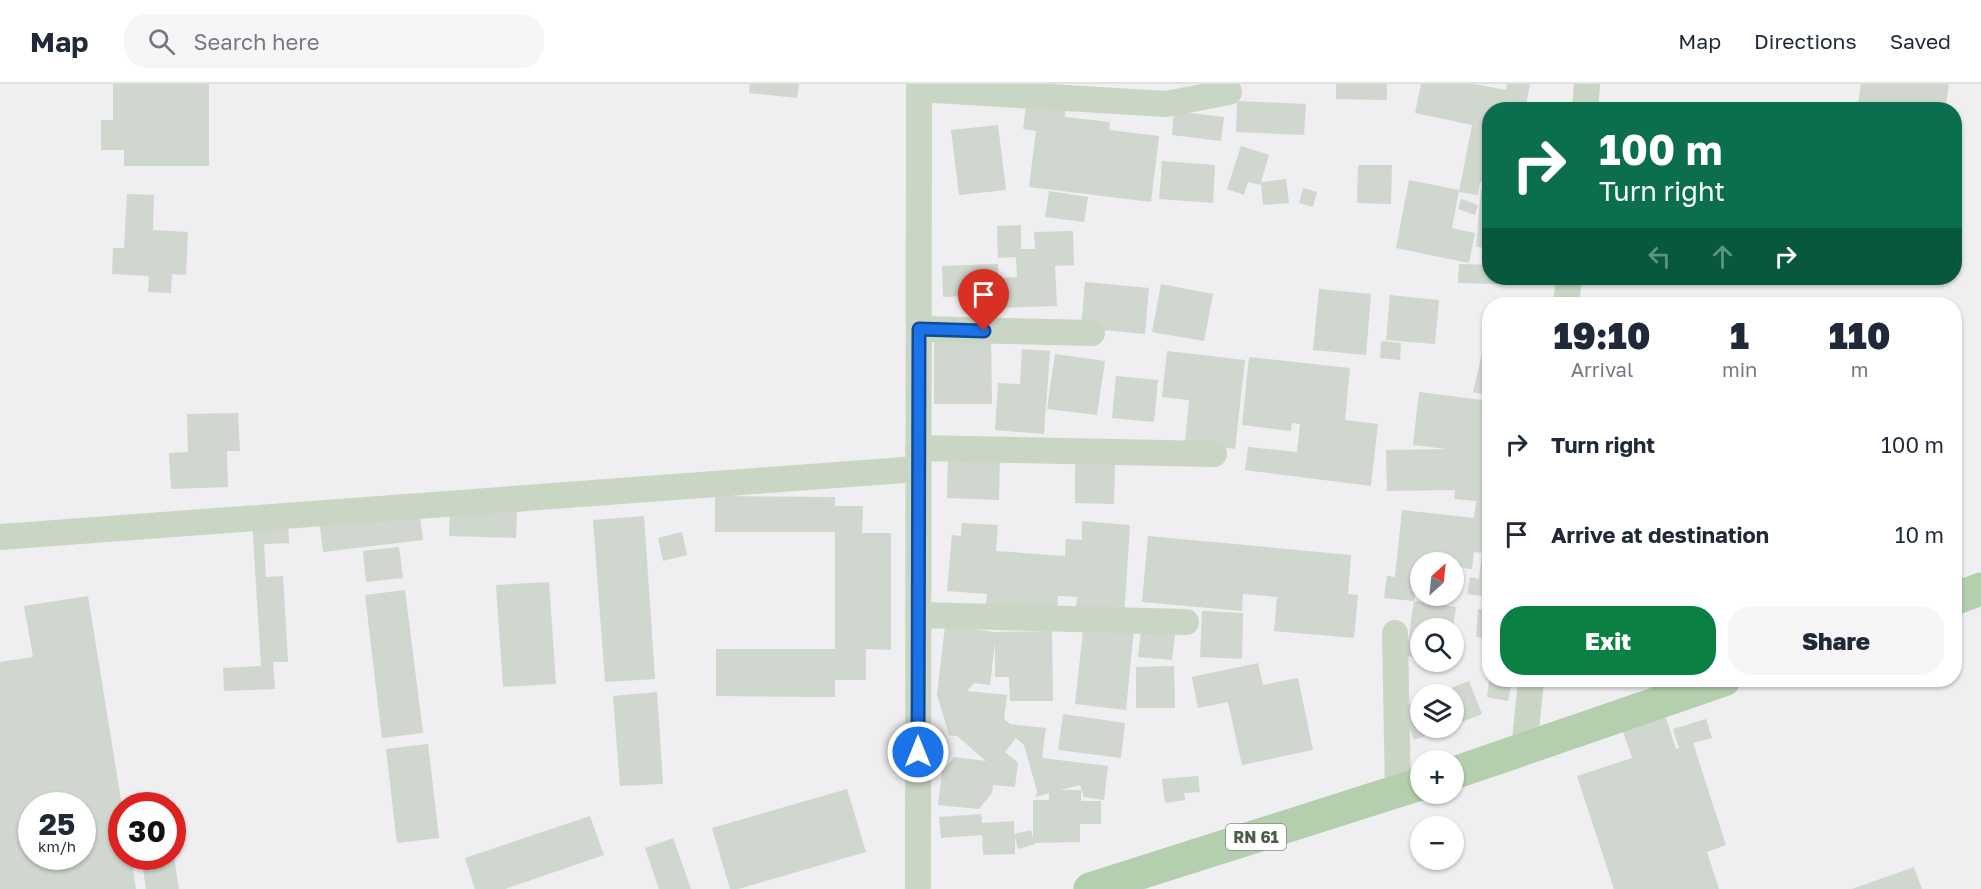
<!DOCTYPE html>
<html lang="en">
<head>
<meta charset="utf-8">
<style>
	:root { --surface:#fff; --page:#f6f6f7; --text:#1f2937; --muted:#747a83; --line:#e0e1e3; --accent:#0b8043 }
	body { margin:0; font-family:"Golos Text",sans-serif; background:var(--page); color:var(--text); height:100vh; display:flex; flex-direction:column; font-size:22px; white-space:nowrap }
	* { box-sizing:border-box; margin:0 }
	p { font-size:20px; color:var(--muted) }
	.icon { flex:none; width:33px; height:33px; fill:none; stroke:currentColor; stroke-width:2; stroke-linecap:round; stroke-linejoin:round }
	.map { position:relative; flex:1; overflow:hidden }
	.side { position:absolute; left:1482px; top:213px; width:480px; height:390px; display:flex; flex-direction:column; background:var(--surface); border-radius:24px; box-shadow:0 2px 4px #0004 }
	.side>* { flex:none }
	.hud { position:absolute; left:1482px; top:18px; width:480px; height:183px; border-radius:24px; box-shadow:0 2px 4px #0004; background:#0b6e4f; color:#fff; overflow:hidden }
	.needle { width:39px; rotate:27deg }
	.fabs { position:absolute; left:1410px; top:468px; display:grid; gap:12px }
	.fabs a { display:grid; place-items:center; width:54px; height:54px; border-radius:50%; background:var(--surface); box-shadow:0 2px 4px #0004; font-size:30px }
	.speed { position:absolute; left:18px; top:708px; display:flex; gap:12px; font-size:30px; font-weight:700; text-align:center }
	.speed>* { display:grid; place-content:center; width:78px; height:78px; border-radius:50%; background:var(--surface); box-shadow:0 2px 4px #0004; line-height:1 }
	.speed small { font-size:15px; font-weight:400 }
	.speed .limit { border:9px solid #d22; background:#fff; color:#111 }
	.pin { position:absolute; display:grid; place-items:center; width:51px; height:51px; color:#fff; margin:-62px -26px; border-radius:50% 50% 50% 0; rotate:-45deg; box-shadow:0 0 6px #0007 }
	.pin .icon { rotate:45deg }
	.me { position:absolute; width:66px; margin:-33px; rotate:0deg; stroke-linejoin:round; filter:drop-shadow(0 0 4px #0008) }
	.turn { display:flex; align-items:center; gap:21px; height:126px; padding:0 18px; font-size:27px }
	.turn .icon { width:78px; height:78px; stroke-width:2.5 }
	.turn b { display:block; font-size:42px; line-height:51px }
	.lanes { display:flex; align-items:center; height:57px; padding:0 18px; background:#0003; justify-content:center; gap:30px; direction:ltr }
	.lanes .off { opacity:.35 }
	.eta { display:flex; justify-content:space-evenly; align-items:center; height:102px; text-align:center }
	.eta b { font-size:36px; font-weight:800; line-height:42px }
	.action { display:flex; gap:12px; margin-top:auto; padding:12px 18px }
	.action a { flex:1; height:69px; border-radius:24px; background:var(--accent); color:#fff; font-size:24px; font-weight:800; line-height:69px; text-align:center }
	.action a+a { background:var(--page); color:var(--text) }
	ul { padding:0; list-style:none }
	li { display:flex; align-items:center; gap:18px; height:90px; padding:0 18px }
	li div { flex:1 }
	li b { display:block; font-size:22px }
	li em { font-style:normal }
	header { display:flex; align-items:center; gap:36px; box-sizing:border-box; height:84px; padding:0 30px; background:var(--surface); border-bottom:2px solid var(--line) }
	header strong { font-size:28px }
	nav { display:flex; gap:33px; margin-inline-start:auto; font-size:21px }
	.search { width:420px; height:54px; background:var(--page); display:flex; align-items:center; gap:15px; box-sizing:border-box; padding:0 21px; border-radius:24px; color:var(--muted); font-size:22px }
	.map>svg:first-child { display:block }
	.building { fill:#cfd7ce; fill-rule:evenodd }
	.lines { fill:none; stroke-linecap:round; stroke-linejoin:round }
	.minor { stroke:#c9d6c4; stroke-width:26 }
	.primary { stroke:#b4cfad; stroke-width:33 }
	.route-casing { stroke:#114b97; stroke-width:15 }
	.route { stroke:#1a73e8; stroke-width:10 }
	.labels { text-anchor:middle; stroke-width:4.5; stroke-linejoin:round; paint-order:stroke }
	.shield { fill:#fff; stroke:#818e7e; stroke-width:1.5 }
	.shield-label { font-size:16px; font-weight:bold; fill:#4b5d46 }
</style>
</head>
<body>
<header>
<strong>Map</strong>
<div class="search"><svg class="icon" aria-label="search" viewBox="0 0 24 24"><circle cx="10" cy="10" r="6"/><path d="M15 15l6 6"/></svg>Search here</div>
<nav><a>Map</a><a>Directions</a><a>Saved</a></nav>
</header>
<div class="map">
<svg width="1981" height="805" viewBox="0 0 1981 805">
	<rect width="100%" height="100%" fill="#efeef1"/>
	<g class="building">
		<polygon points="113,0 209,0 209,82 124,82 124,66 101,66 101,36 113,36"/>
		<polygon points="750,0 799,0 797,14 749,9"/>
		<polygon points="1336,0 1387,0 1387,16 1336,15"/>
		<polygon points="1421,0 1474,0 1506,6 1507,0 1530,0 1525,26 1490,26 1490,100 1480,98 1478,111 1459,108 1472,41 1415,29"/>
		<polygon points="1861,0 1949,0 1945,26 1857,26"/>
		<polygon points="1027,12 1067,17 1065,33 1110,38 1109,46 1159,52 1151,118 1029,103 1036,47 1023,45"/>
		<polygon points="1237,17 1306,20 1304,51 1236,48"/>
		<polygon points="1174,27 1224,33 1221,57 1172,51"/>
		<polygon points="998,41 1006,106 959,111 951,46"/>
		<polygon points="1241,62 1269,71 1261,98 1286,95 1289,119 1263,121 1261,99 1260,101 1248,98 1244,111 1227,105"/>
		<polygon points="1162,77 1215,81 1213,119 1159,115"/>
		<polygon points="1358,81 1392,81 1391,120 1357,119"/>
		<polygon points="1409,96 1459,106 1452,144 1475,149 1469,179 1396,164"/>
		<polygon points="1303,104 1317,108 1313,123 1299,119"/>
		<polygon points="1481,105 1490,106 1490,164 1476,163"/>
		<polygon points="1049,107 1088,113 1084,138 1045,133"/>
		<polygon points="127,110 154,111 153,146 188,148 186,191 172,190 171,209 148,208 149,192 112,190 113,164 124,164"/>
		<polygon points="1461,115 1478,121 1475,131 1458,125"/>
		<polygon points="1021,141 1021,165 1035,165 1034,148 1073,147 1074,181 1055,182 1057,222 997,224 996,211 943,213 942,182 998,180 998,194 1017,193 1016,173 998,174 997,142"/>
		<polygon points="1459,180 1490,181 1490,194 1540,194 1540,201 1458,199"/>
		<polygon points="1085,198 1149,204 1145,250 1081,244"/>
		<polygon points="1161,200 1213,210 1204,257 1152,248"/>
		<polygon points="1319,205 1371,210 1366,271 1313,266"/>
		<polygon points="1390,211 1439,216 1435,260 1386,256"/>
		<polygon points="934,249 991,249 992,320 934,320"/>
		<polygon points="1381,257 1401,259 1400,276 1380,274"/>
		<polygon points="1485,257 1490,258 1490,312 1473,308"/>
		<polygon points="1022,265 1050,267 1044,350 995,346 998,299 1020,300"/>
		<polygon points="1167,267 1245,276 1235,365 1185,359 1189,316 1162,313"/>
		<polygon points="1055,270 1105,277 1097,331 1047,325"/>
		<polygon points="1249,273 1350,284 1345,336 1378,340 1371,402 1245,386 1248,363 1297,368 1300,340 1292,339 1291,347 1242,341"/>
		<polygon points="1116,292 1158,296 1154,338 1112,334"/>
		<polygon points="1419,308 1490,317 1490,451 1485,450 1483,461 1490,462 1490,513 1467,510 1470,493 1479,495 1482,469 1474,468 1472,485 1454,483 1454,478 1419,479 1414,517 1456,523 1453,544 1420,544 1420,574 1406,572 1414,517 1384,514 1387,492 1395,493 1402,426 1474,434 1476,417 1454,415 1455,406 1387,407 1386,366 1447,365 1413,361"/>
		<polygon points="238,329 240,367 227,367 228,403 171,405 169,369 188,368 187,330"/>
		<polygon points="948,368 1000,370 999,416 947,414"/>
		<polygon points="1075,377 1115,378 1114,420 1075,419"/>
		<polygon points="715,412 835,413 835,422 863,422 862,449 891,449 891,566 866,565 866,596 835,596 835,613 716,612 716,565 835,565 835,448 715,448"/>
		<polygon points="419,424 423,456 323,468 319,435"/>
		<polygon points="450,425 517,428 516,454 449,452"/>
		<polygon points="644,432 655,595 605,598 593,436"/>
		<polygon points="288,434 289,459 264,460 266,493 283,492 288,578 273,578 275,605 224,607 223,584 261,582 252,436"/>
		<polygon points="1082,437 1130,441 1124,534 1075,530 1077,513 1058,512 1057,533 985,528 987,510 947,507 952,451 961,452 962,439 998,441 996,467 1065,472 1066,455 1082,456"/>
		<polygon points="682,448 687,471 663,477 658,454"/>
		<polygon points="1148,452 1351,471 1348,510 1358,511 1354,554 1274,547 1277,513 1243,510 1242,527 1142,518"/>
		<polygon points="399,463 403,494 366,498 363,467"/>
		<polygon points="549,498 556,600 503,603 496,501"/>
		<polygon points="405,506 423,649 382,654 365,511"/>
		<path d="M88,512L122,722V772H131L136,805H0V578L33,573L24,522ZM32,722H82V772H32Z"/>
		<polygon points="1478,525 1490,526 1490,554 1476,553"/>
		<polygon points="1202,527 1243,529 1242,575 1200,573"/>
		<polygon points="1084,538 1134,544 1126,626 1075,620"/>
		<polygon points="1142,538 1176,542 1172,576 1138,573"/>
		<polygon points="945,542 995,548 1052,547 1053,617 1010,617 1009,593 995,593 995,558 990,601 974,599 967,607 1007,611 1004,635 1010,640 1046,644 1042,674 1108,682 1104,716 1084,713 1080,701 1060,706 1081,706 1081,717 1101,717 1101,740 1080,740 1080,758 1035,759 1035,760 1018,765 1015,753 1015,770 983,771 982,751 941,754 939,733 981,730 982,739 1014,737 1014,750 1031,746 1033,754 1033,716 1049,716 1049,709 1036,713 1037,707 1024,661 1016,654 1005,668 1018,679 1015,703 993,701 992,709 979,725 938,721 942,688 954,673 986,677 957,652 949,651 937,611"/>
		<polygon points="1258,579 1263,601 1298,594 1313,666 1242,681 1228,618 1198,624 1192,593"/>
		<polygon points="1174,582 1175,624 1136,624 1136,583"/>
		<polygon points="1489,596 1512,596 1508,617 1487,613"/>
		<polygon points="1469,597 1482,630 1454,641 1454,610 1435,610"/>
		<polygon points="657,608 663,700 620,702 613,612"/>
		<polygon points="1420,616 1420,644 1446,644 1414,656 1401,623"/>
		<polygon points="1063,630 1125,639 1121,674 1058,666"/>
		<polygon points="1665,631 1676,665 1679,664 1673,645 1706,635 1712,654 1693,659 1726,761 1707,768 1719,805 1614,805 1577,692 1632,674 1622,645"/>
		<polygon points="428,660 439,754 397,759 386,665"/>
		<polygon points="1198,692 1200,708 1184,709 1185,716 1165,719 1162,695"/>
		<polygon points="847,705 866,768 738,805 730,805 712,744"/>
		<polygon points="590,732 604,771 505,805 475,805 465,774"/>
		<polygon points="673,754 691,805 659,805 645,764"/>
		<polygon points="141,772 174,772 179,805 146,805"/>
		<polygon points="1914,783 1922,805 1852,805"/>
	</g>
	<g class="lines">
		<g class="minor">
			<polyline points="919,5 1166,20 1229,8"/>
			<polyline points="1585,26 1587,0"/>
			<polyline points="1566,220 1569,194"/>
			<polyline points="919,245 1092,249"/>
			<polyline points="918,364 1214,370"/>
			<polyline points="0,453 918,385"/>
			<polyline points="918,531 1186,538"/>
			<polyline points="1395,549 1398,708"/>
			<polyline points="1524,666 1531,596"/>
			<polyline points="918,805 919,0"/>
		</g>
		<g class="primary">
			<polyline points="1954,515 1981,505"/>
			<polyline points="1454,689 1724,596"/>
			<polyline points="1090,805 1420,700"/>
		</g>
	</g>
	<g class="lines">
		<defs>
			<polyline id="route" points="918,668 919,245 984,247"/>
		</defs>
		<use href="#route" class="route-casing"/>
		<use href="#route" class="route"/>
	</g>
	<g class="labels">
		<rect class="shield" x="1226" y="740" width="60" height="26" rx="4.5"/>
		<g class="shield-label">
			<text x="1256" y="759">RN 61</text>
		</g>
	</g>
</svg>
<div class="fabs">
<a><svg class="needle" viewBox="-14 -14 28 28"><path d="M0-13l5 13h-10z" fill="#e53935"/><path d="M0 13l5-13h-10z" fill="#747a83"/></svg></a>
<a><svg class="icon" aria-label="search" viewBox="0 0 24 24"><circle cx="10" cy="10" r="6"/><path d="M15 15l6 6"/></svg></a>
<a><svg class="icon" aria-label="layers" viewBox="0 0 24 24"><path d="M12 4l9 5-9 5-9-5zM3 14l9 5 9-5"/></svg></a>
<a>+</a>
<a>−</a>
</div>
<div class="speed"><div>25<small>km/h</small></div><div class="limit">30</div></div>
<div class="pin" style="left:984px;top:247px;background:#d93025"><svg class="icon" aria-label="arrive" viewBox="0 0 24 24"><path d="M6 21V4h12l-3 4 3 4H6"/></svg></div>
<svg class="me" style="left:918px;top:668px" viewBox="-20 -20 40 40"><circle r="17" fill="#1a73e8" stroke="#fff" stroke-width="3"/><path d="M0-11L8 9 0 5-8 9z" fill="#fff"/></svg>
<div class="hud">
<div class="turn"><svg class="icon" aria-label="right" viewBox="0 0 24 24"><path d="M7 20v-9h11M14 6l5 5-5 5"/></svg><div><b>100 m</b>Turn right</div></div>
<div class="lanes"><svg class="icon off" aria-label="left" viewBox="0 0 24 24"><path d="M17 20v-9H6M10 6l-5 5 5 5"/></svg><svg class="icon off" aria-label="ahead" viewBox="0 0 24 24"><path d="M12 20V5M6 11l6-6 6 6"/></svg><svg class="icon" aria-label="right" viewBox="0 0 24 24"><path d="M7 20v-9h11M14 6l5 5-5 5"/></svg></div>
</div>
<section class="side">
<div class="eta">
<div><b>19:10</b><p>Arrival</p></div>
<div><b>1</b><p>min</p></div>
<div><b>110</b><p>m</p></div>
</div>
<ul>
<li><svg class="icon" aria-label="right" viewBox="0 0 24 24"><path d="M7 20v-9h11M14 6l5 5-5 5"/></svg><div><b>Turn right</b></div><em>100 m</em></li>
<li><svg class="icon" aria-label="arrive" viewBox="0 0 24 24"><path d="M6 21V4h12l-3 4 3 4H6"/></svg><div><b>Arrive at destination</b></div><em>10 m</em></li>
</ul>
<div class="action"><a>Exit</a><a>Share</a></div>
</section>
</div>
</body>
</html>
